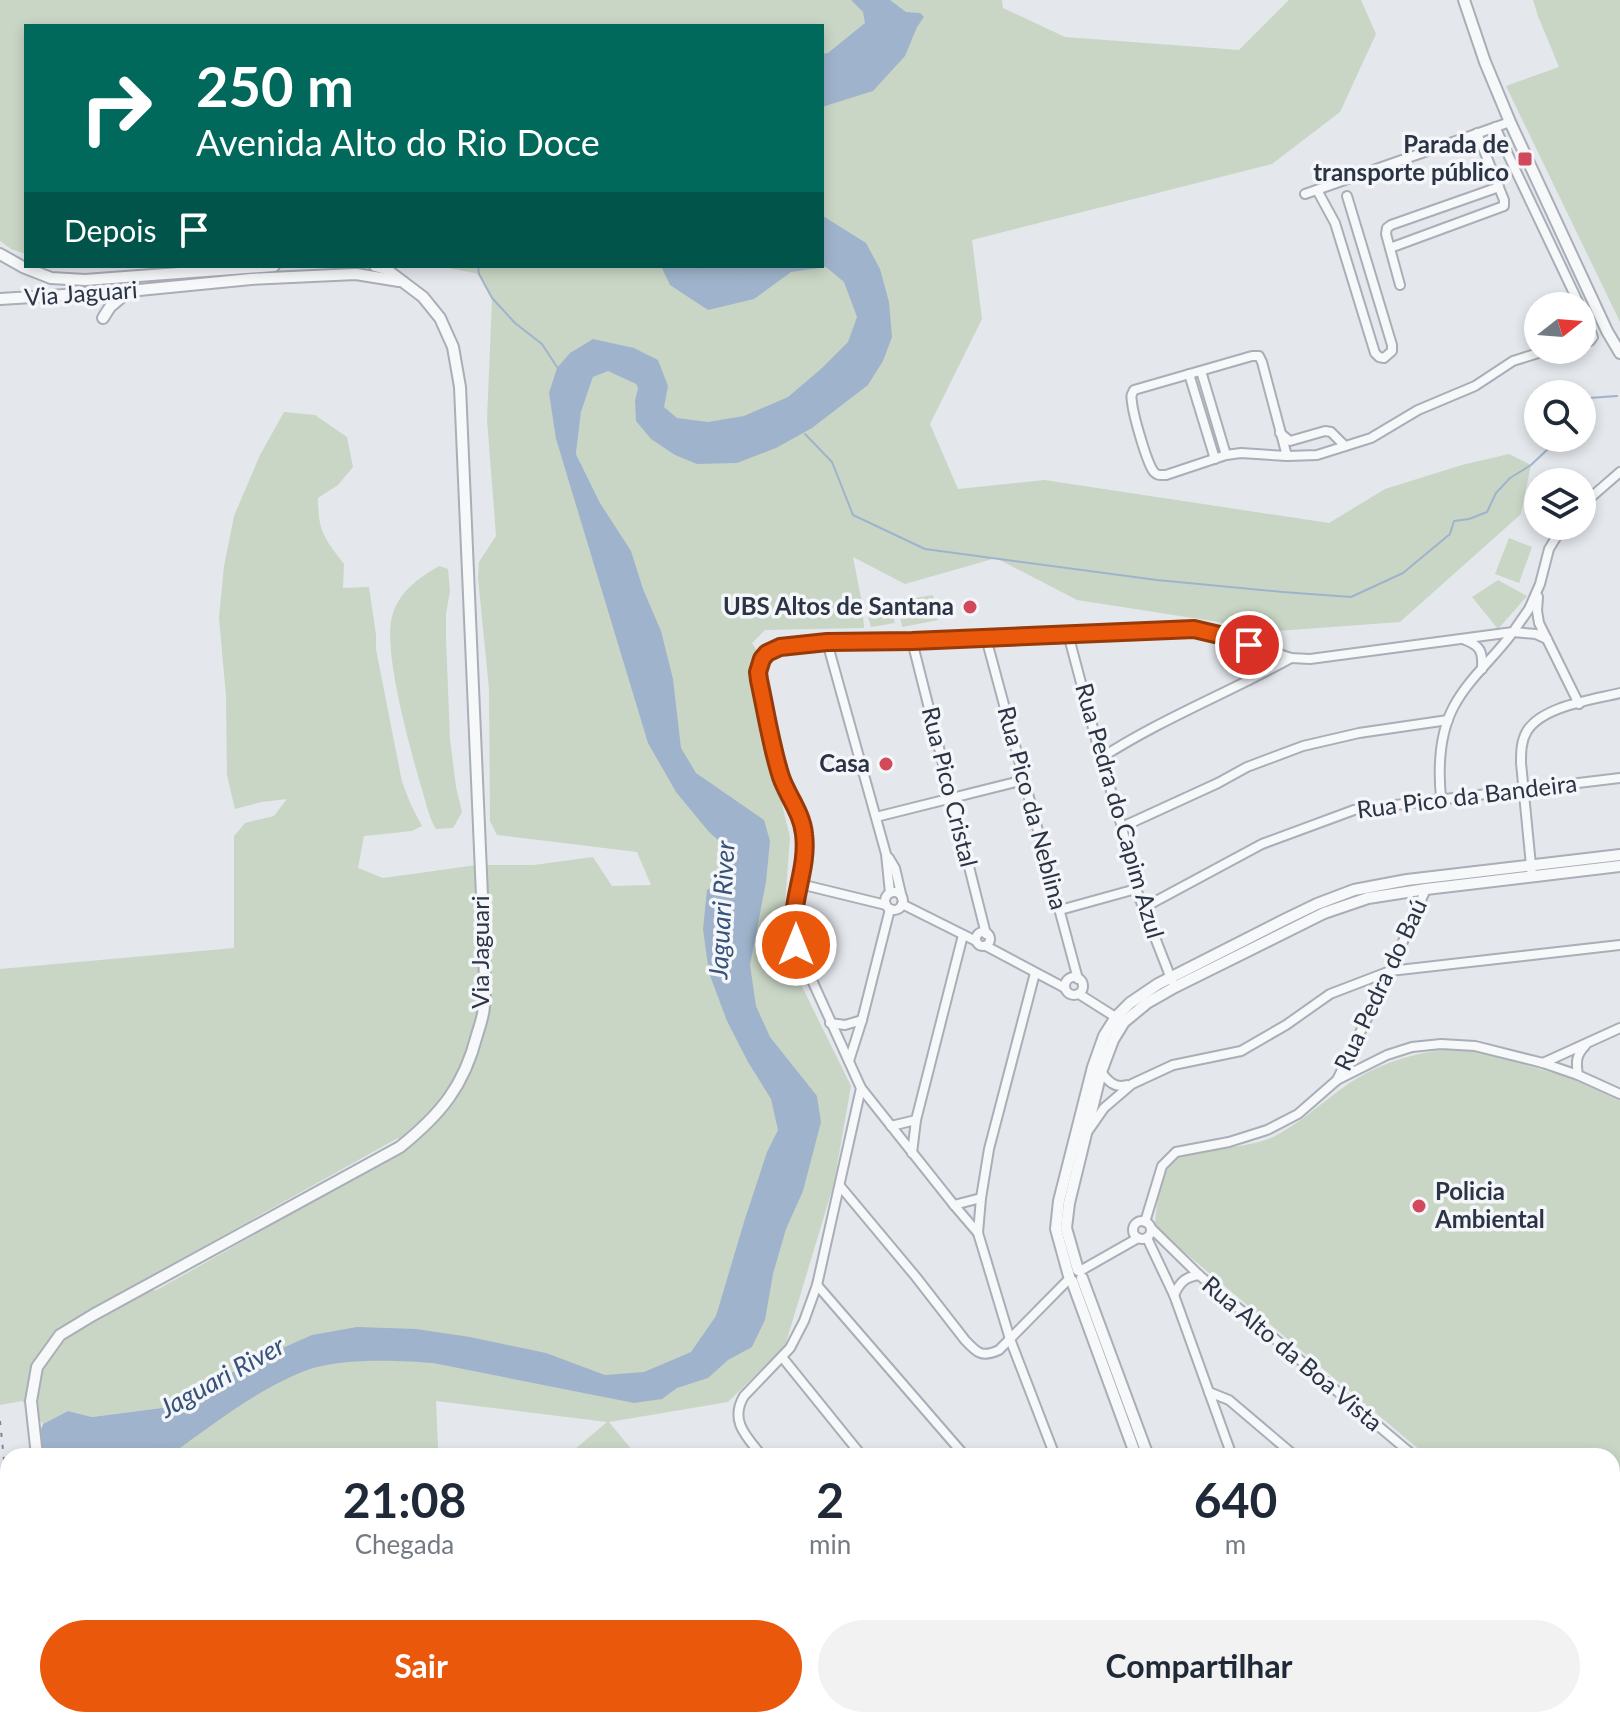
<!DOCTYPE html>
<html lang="pt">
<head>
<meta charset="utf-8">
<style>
	:root { --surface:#fff; --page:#f2f2f3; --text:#1f2937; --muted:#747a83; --accent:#ea580c }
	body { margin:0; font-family:Lato,sans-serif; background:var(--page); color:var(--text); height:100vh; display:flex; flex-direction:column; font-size:30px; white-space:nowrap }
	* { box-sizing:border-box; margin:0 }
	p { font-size:26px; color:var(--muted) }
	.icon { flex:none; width:44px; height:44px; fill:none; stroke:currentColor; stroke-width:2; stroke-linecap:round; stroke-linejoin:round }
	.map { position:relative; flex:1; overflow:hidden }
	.sheet { position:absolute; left:0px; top:1448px; width:1620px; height:280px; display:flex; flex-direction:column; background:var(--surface); border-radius:24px 24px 0 0; box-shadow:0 4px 12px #0003 }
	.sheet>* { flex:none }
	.banner { position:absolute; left:24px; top:24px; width:800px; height:244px; border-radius:0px; box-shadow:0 4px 12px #0003; background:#00695c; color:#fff; overflow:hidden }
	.needle { width:52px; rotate:73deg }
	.tools { position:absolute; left:1524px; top:292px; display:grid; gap:16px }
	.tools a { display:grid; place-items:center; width:72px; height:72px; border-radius:50%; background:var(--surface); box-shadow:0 4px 12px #0003; font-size:40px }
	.pin { position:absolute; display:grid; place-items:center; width:68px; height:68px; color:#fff; margin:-34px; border:4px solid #fff; border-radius:50%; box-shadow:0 2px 8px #0007 }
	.me { position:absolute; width:88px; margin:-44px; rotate:0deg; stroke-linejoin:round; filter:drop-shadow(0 0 6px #0008) }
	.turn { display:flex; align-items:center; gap:28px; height:168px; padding:0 40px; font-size:36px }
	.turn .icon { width:104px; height:104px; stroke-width:2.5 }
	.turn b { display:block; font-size:56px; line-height:68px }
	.then { display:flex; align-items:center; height:76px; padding:0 40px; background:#0003; gap:16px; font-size:30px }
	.eta { display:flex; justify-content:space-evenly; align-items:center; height:136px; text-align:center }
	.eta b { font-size:48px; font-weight:700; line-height:56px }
	.cta { display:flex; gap:16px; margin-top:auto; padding:16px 40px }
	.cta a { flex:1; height:92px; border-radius:48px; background:var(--accent); color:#fff; font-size:32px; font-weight:700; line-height:92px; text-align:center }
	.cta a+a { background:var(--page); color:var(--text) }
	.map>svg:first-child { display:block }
	.green { fill:#c9d6c5; fill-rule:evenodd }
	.water { fill:#9fb4cc }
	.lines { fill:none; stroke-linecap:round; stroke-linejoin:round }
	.stream { stroke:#9fb4cc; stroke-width:2 }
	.river { stroke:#9fb4cc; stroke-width:14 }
	.minor-casing { stroke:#a9aeb7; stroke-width:12 }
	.tertiary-casing { stroke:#a9aeb7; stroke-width:14 }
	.minor { stroke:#f7f8fa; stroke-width:8 }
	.tertiary { stroke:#f7f8fa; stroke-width:10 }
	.rail { stroke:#7d8696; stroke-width:2; stroke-dasharray:4 8; stroke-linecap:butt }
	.route-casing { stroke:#983908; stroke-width:20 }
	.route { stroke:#ea580c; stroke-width:14 }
	.poi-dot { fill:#d1495b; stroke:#f4f6f9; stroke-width:3 }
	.labels { text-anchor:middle; stroke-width:7; stroke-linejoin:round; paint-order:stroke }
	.poi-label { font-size:24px; font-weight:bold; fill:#2b3445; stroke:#f4f6f9; text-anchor:end }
	.street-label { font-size:24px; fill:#2b3445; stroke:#f4f6f9 }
	.water-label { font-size:26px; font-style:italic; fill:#34527a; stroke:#f4f6f9 }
</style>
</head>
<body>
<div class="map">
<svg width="1620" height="1728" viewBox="0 0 1620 1728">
	<rect width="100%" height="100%" fill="#e4e7ec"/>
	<g class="green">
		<path d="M0,0H1002L1003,8L1065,37L1239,50L1289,0H1361L1376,34L1340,112L1272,164L972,240L982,319L930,424L958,489L1044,480L1329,523L1385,489L1462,465L1509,454L1531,465L1521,514L1400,622L1277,631L1077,600L996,558L905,584L853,557L862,603L864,628L765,630L752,643L757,651L752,682L790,837L782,946L851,1086L834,1183L785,1346L728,1402L609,1422L637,1456H567L607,1422L436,1401L438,1448L443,1456H96L151,1443L199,1400C189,1409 182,1410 169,1407L92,1417L68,1411L43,1424L22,1401L0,1405V969L234,948V836L245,823L274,816L287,799L262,802L235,809L227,775L226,696L219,618L224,566L234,516L260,455L284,412L315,415L347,437L353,467L338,485L318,498C318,531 324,538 344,564L343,588L369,587L376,635V649L402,782L411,805L422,826L412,831L364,836L358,868L383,878L477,865H534L593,857L612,886L651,885L637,852L497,835L490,821L489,689L478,578L479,562L496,536L487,419L492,299L479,274L438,266H822V26H26V254L11,249L0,241ZM593,340L668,386L653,415L635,400L638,388L636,384L608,370L593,377L581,412L576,454L600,503L595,564L556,439ZM398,1138L407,1149L155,1291L147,1278Z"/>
		<polygon points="1533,0 1620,0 1620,322 1506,86 1559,67 1538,16"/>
		<polygon points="1509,538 1532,547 1519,583 1495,574"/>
		<path d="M439,566L448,569L450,591L446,614V639L450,739L456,787L462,812L453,828L436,829C428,816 425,798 420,783C410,747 381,646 393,613C401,590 419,578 439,566Z"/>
		<polygon points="1498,580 1527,596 1498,629 1472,597"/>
		<polygon points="933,595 938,620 902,627 898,601"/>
		<polygon points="890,605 895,623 871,627 866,609"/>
		<path d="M1453,1049L1482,1053L1568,1077L1620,1101V1513L1612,1520V1456H1427L1165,1236L1155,1224C1157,1202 1159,1173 1177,1158C1207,1146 1243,1150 1273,1137C1299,1124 1320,1104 1344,1087C1376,1064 1414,1052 1453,1049Z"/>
		<polygon points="0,1654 8,1656 8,1720 28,1720 29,1728 0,1728"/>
		<polygon points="333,1720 929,1720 927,1728 345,1728"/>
	</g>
	<g class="water">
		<polygon points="851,0 890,0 906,12 920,13 924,17 917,27 905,56 873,91 822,107 822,54 828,53 865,23 863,12"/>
		<path d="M823,216L866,243L880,269L889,302L892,337L883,361L868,385L812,428L776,448L737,463L697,464L675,455L651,439L636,421L635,400L638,388L636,384L608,371L593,377L581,412L576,454L600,503L631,551L643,589L661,631L673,679L681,748L696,773L764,820L770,841L766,882L750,965L756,1006L770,1037L817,1096L821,1122L803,1191L786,1229L773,1274L765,1320L752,1347L728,1360L708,1378L677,1388L662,1399L634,1403L433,1363C399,1360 343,1358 310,1369C260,1387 217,1422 174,1452L159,1455L151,1443L96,1456H36V1443L43,1424L68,1411L92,1417L169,1407L180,1409L190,1407L238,1368L312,1335L357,1327L416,1329L470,1337L546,1353L605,1375L644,1372L691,1352L716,1316L744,1222L767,1152L778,1130L771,1099L748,1062L727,1021L709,973L703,929L707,890L729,879L734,854L709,832L676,792L648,743L556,439L549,393L557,368L570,353L593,339L634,348L658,360L668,386L664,407L677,418L708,422L744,416L788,397L822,368L848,342L857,317L844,282L826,267L791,272L754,299L708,310L670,285L661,266H717L719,270L740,275L755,266H822Z"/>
		<polygon points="8,1563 8,1656 0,1654 0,1566"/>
		<polygon points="158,1720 333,1720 345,1728 178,1728"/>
	</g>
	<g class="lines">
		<g class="stream">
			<polyline points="478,266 479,274 492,298 515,323 542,344 557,367"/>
			<polyline points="1582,402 1589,398 1617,396"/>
			<polyline points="805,434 832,462 853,515 925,549 1157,580 1283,592 1351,597 1403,573 1450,534 1454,521 1469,519 1487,512 1496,493 1510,478 1531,465 1549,448 1549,438"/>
		</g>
		<g class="river">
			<polyline points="704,266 718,275 748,266"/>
			<polyline points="136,1444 151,1443 220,1403"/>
		</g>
		<defs>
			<g id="minor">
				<polyline points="1495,127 1580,306"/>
				<polyline points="1317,190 1335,223 1375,353 1379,357 1384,358 1392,351 1392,345 1347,196"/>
				<polyline points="1305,194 1510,122"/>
				<polyline points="1390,248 1504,206 1504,200 1477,133"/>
				<polyline points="1400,285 1386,234 1387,228 1391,225 1499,187"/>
				<polyline points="1582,310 1593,337 1590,341 1582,343"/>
				<polyline points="1201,371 1226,455"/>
				<polyline points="1189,374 1215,459"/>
				<polyline points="1280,433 1290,441 1325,431 1331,432 1345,446"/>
				<path d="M1287,456L1262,362L1259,356H1252L1134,390C1131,396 1131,395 1132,402C1133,414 1147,464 1154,472C1158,476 1160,475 1166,475L1226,455L1241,453L1287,456L1317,455L1371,438L1418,410L1475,386L1513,361L1548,350"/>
				<polyline points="1582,505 1620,472"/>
				<polyline points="1538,597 1537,611 1539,623 1579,704"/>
				<polyline points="1068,634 1101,758 1122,827 1136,889 1172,981"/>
				<polyline points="986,638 1078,979"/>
				<path d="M1465,640C1481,646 1483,652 1482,669"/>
				<polyline points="912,641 986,934"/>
				<polyline points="827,642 886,854 890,893"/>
				<path d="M1249,680C1259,668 1256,658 1249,645"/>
				<path d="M1101,758C1161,719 1228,693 1291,658"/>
				<path d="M1441,798C1438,767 1439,734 1454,706C1469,678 1495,657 1513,632L1536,634L1547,639"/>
				<polyline points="876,817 1024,780"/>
				<polyline points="1122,827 1218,783 1247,767 1303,746 1359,733 1448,720"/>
				<polyline points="889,858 895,868 902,898"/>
				<path d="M1532,876L1521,763C1521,752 1521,741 1527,731C1543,706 1592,700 1620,693"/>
				<polyline points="800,884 886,905"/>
				<circle cx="894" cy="901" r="9"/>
				<polyline points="902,904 976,941"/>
				<polyline points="1143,908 1262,844 1354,810 1620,778"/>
				<polyline points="1060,910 1136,889"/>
				<circle cx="983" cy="939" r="7"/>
				<polyline points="986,946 1065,988"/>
				<polyline points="1035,973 989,1149 981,1198 978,1233 1010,1339 1055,1456"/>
				<circle cx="1074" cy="986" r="9"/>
				<polyline points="1079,994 1120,1020"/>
				<polyline points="830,1023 845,1025 862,1020"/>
				<polyline points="849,1061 862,1020 890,909"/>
				<polyline points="1543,1063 1620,1028"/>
				<path d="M1101,1072C1108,1081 1115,1089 1127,1085"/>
				<path d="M1578,1075C1576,1062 1576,1055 1585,1046"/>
				<polyline points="1337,1080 1390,971 1426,889"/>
				<polyline points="861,1088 954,1205 978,1233"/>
				<polyline points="891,1126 916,1120"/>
				<polyline points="1088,1131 1104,1108 1132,1084 1173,1065 1241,1051 1286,1025 1330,994 1390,971 1620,945"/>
				<polyline points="912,1153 916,1120 963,935"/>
				<path d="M840,1186L916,1277L965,1340C977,1353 982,1358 999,1350L1070,1278"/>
				<polyline points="954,1205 981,1198"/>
				<circle cx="1142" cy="1230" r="9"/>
				<polyline points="1145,1222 1162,1166 1176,1152 1229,1142 1267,1130 1298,1114 1337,1080 1387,1055 1412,1047 1441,1044 1475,1046 1543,1063 1578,1075 1620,1094"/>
				<polyline points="1151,1228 1199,1275 1414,1456"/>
				<polyline points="1147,1238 1174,1295 1232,1456"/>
				<polyline points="1080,1271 1138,1238"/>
				<polyline points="817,1285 965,1456"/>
				<path d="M1174,1295C1180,1282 1185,1277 1199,1275"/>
				<polyline points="782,1357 862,1456"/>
				<polyline points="1209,1392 1229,1400 1295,1456"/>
				<path d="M762,1456C747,1437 729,1421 744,1396L790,1348L804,1321L817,1285L861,1088L796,945C786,908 810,872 804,834C801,813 788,797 781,777C771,746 766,712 759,680L758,672L762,659L767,653L780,647L827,642L912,641L1194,629L1232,638L1291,658L1310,659L1513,632L1529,609L1540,584L1549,549L1563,526"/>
				<polyline points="1612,1647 1620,1639"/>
				<polyline points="981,1720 988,1728"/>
				<polyline points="1080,1720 1087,1728"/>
				<polyline points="1184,1720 1194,1728"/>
				<polyline points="1463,1720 1465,1728"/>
				<polyline points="1096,1728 1106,1720"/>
				<polyline points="1519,1728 1529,1720"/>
			</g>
			<g id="tertiary">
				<polyline points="1464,0 1485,62 1510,122 1607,331 1620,353"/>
				<polyline points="0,254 23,267 51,278 85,280 274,266"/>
				<polyline points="0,299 129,291 251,279 356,274 399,281"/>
				<polyline points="103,318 110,307 129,291"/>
				<polyline points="1078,1270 1066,1228 1069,1203 1101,1072 1113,1040 1124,1022 1147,1003 1175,987 1324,913 1368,898 1426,889 1620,866"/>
				<polyline points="1069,1276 1056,1229 1059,1201 1093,1067 1104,1036 1116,1017 1130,1003 1158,984 1284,920 1317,904 1354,890 1407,880 1620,855"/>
				<polyline points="1082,1278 1148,1456"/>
				<polyline points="1072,1281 1136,1456"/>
				<path d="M37,1456L31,1401L37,1367L60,1335L93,1315L400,1147C441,1114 464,1086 477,1035C480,1025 484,1015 484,1005C486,984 484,963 484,942L460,387L453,347L440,318L423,297L386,269L375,266"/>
				<polyline points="1612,1523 1620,1516"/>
				<polyline points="1612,1541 1620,1534"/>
				<polyline points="69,1720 70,1728"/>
			</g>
		</defs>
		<use href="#minor" class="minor-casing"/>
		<use href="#tertiary" class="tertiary-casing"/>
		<use href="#minor" class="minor"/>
		<use href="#tertiary" class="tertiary"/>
		<g class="rail">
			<polyline points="0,1421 8,1499"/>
			<polyline points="27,1720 27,1728"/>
		</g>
	</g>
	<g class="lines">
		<defs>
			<path id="route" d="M796,945C786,908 809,872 804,834C802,813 788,797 781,777C771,746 766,712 759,680L758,672L762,659L767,653L780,647L827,642L912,641L1194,629L1232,638L1249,645"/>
		</defs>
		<use href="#route" class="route-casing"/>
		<use href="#route" class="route"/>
	</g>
	<g class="poi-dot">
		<rect x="1517" y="151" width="16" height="16" rx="4"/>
		<circle cx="970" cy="607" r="8"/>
		<circle cx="886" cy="764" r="8"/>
		<circle cx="1419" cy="1206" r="8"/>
	</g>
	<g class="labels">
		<g class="poi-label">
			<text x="1509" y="153">Parada de<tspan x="1509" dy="28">transporte público</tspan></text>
			<text x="954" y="615">UBS Altos de Santana</text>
			<text x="870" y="772">Casa</text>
			<text x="1435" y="1200" text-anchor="start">Policia<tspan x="1435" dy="28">Ambiental</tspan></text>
		</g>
		<g class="street-label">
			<text transform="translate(81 294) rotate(-4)" y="8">Via Jaguari</text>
			<text transform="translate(949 787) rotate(76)" y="8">Rua Pico Cristal</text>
			<text transform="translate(1467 797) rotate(-7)" y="8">Rua Pico da Bandeira</text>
			<text transform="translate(1032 808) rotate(75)" y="8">Rua Pico da Neblina</text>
			<text transform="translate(1119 811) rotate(74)" y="8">Rua Pedra do Capim Azul</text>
			<text transform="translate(481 952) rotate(-90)" y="8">Via Jaguari</text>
			<text transform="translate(1381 985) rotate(-65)" y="8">Rua Pedra do Baú</text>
			<text transform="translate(1292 1354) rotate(40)" y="8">Rua Alto da Boa Vista</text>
		</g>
		<g class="water-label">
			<text transform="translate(722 910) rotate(-87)" y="9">Jaguari River</text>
			<text transform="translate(222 1377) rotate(-29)" y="9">Jaguari River</text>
		</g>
	</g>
</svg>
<div class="tools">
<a><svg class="needle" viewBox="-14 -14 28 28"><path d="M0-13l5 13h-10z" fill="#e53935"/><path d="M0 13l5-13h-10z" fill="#747a83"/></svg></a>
<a><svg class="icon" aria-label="search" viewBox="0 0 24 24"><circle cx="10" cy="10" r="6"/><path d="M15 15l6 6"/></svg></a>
<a><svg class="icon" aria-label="layers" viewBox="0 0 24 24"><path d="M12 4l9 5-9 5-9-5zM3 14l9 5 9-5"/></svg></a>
</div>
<div class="pin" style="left:1249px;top:645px;background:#d93025"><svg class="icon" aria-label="arrive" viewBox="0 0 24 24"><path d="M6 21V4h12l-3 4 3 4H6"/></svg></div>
<svg class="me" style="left:796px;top:945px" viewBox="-20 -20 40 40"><circle r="17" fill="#ea580c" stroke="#fff" stroke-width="3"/><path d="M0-11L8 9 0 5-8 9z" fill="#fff"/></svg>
<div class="banner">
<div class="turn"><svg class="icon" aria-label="right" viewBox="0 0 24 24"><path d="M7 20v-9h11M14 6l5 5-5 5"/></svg><div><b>250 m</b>Avenida Alto do Rio Doce</div></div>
<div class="then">Depois<svg class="icon" aria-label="arrive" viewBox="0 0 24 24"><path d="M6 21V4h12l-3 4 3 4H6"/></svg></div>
</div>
<section class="sheet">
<div class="eta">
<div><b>21:08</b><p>Chegada</p></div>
<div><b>2</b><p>min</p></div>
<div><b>640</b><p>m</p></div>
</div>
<div class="cta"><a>Sair</a><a>Compartilhar</a></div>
</section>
</div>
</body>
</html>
